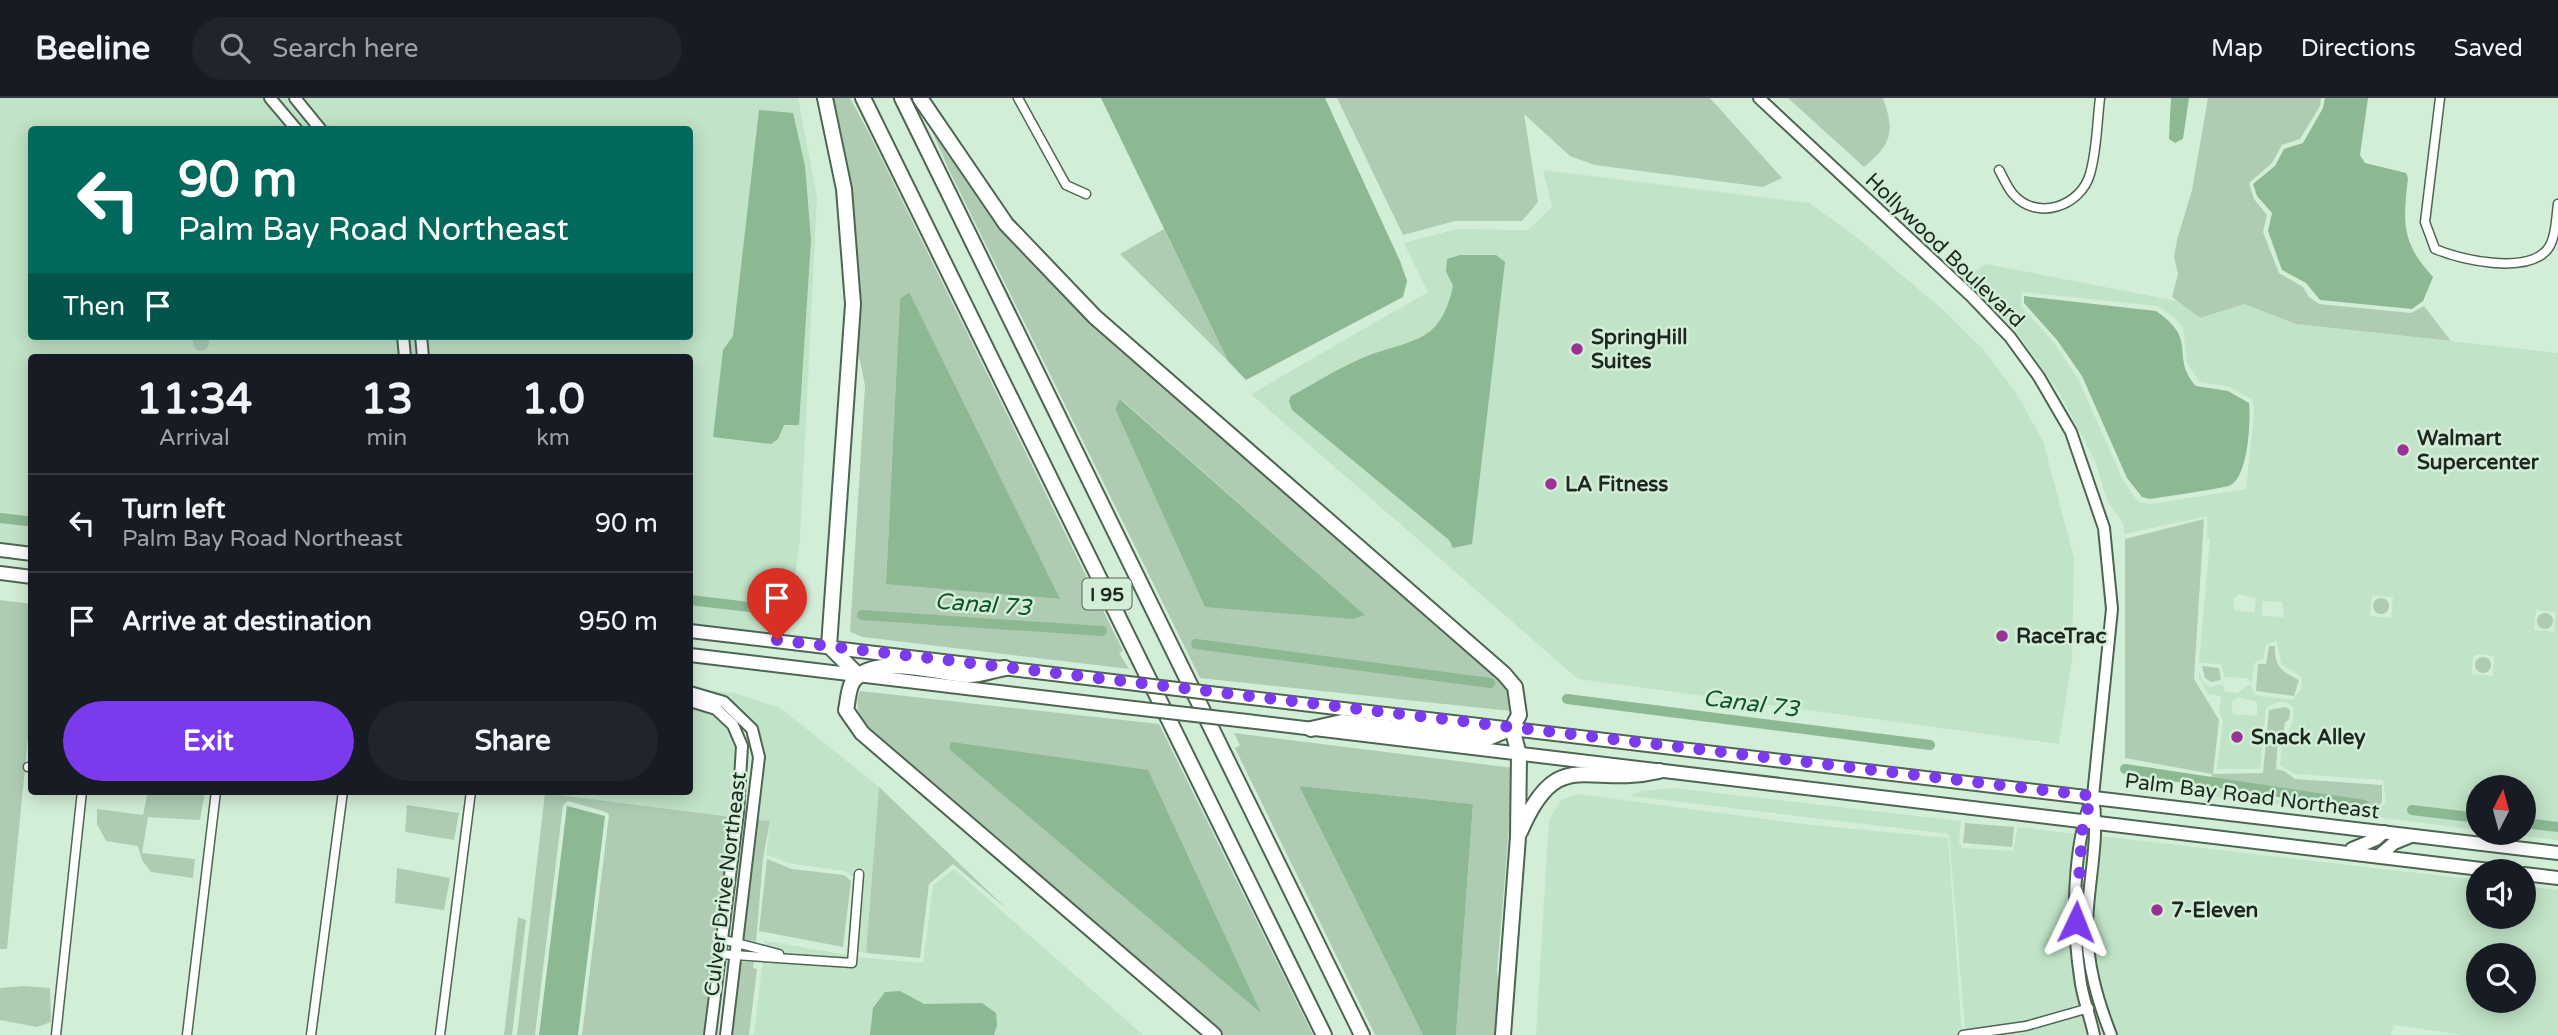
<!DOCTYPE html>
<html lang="en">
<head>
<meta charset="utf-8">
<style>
	:root { --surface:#171b24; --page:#20242c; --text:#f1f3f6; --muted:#9ea1a6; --line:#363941; --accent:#7c3aed }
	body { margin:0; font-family:"Varela Round",sans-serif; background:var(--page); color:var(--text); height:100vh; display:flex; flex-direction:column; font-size:26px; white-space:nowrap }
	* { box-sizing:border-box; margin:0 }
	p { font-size:23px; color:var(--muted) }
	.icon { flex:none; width:38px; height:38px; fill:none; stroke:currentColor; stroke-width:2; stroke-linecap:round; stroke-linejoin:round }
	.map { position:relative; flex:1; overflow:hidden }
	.details { position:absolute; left:28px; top:256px; width:665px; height:441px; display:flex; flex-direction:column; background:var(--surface); border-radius:7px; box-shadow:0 4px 18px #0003 }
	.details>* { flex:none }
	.hud { position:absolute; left:28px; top:28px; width:665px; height:214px; border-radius:7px; box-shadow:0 4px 18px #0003; background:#00695c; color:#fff; overflow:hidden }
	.needle { width:46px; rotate:6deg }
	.controls { position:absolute; left:2466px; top:677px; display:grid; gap:14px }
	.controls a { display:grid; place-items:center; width:70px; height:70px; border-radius:50%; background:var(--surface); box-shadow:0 4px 18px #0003; font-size:35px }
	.pin { position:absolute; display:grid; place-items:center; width:60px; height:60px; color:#fff; margin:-72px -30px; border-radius:50% 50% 50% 0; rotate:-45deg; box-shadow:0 0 7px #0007 }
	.pin .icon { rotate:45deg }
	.me { position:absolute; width:77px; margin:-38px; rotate:2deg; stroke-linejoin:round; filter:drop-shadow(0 0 5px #0008) }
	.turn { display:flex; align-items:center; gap:24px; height:147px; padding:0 35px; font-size:32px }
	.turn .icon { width:91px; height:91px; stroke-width:2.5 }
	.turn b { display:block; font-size:49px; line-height:60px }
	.then { display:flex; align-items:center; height:66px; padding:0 35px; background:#0003; gap:14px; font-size:26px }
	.eta { display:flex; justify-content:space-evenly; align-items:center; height:119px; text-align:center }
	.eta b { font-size:42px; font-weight:800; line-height:49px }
	.action { display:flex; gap:14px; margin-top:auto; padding:14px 35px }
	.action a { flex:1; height:80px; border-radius:42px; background:var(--accent); color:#fff; font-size:28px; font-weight:800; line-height:80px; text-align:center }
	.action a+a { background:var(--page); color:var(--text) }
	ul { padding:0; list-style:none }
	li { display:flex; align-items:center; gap:21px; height:98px; padding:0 35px; border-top:2px solid var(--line) }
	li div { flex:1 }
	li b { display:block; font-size:26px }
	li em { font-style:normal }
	header { display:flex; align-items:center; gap:42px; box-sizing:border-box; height:98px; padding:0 35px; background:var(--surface); border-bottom:2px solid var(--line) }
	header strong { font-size:33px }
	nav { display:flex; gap:38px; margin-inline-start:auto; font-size:24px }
	.search { width:490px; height:63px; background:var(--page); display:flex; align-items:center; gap:18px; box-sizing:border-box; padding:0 24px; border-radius:38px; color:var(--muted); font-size:26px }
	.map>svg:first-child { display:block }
	.built { fill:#c1e3c7; fill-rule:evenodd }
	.green { fill:#afccb3; fill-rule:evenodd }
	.water { fill:#8cb894 }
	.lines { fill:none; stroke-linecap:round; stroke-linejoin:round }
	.canal { stroke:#8cb894; stroke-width:10 }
	.minor-casing { stroke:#4e6552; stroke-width:11 }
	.tertiary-casing { stroke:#4e6552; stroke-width:14 }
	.secondary-casing { stroke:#4e6552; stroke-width:16 }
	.motorway-casing { stroke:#4e6552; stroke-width:18 }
	.minor { stroke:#fff; stroke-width:8 }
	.tertiary { stroke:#fff; stroke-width:10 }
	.secondary { stroke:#fff; stroke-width:12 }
	.motorway { stroke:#fff; stroke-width:14 }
	.secondary-bridge-casing { stroke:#4e6552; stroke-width:16; stroke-linecap:butt }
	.secondary-bridge { stroke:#fff; stroke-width:12 }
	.route { stroke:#7c3aed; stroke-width:12; stroke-dasharray:0 21.6 }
	.poi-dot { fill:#9a3295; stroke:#d3eed7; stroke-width:2.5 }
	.labels { text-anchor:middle; stroke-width:5; stroke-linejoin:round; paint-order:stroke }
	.shield { fill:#d3eed7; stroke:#546357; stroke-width:2 }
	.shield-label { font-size:19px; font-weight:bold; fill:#1e2820 }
	.street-label { font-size:21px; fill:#1e2820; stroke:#d3eed7 }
	.poi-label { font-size:21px; font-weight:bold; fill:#1e2820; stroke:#d3eed7; text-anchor:start }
	.water-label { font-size:23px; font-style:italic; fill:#0f5427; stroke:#d3eed7 }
</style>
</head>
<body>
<header>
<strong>Beeline</strong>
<div class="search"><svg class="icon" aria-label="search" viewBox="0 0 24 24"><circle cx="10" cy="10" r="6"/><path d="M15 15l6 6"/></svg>Search here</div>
<nav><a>Map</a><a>Directions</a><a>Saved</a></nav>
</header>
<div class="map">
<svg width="2558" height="937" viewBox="0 0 2558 937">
	<rect width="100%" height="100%" fill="#d3eed7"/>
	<g class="built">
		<path d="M0,0H798L817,100L800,440L789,523L769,537L690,533V259H32L31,456L0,452ZM32,32H690V238H32Z"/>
		<polygon points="1543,72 1809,105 1855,138 1941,210 1984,252 2016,295 2043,343 2074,460 2072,561 2059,646 1578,581 1251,296 1428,194 1404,145 1457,131 1528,132 1552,109"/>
		<path d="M1986,166L2177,203L2200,220L2244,206L2296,226L2558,255V742L2500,735H2524V690H2478V732L2212,698L2213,691L2373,718L2386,704L2383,682L2296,676L2280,668L2282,644L2286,641L2293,621L2294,610L2286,604H2277L2266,610L2260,671H2217L2223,623L2219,614L2221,598L2208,596L2199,580V572L2202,583L2210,589L2223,586L2225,594L2237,595L2250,586L2255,597L2293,602L2301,591L2302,579L2281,566L2277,543L2266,546L2263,561L2255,564L2251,585L2247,580L2225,579L2221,566L2199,565L2210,441L2207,440V418L2125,436L2123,425L2107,402L2095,363L2060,296L2015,232L1961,180ZM2022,194L2157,208L2172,218L2183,229L2187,264L2199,284L2230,289L2253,302L2254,317L2246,391L2151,406L2138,404L2123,382L2078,281L2054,245L2021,208ZM2239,496L2256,500L2254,515L2234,512V500ZM2372,497L2393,499L2391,520L2370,518ZM2262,503L2282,504L2284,519L2262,518ZM2536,512L2556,514L2554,534L2534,532ZM2477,556L2494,558L2493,578L2472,576L2473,560ZM2238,599L2257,604V618L2233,616L2231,605Z"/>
		<polygon points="699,591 734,595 780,610 879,689 866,855 858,854 864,771 854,770 853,779 845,773 793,766 766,757 770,724 757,722 764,660 757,629 727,600"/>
		<polygon points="690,609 713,616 729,630 737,649 732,719 549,695 690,693"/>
		<polygon points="1673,690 1961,723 1959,745 1963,750 2013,753 2018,729 2077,736 2072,844 2075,882 2081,906 2025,923 1965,931 1949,736 1630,698 1639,693"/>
		<polygon points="1578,696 1803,726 1948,740 1962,937 1536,937 1549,722 1561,702"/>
		<path d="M2100,738L2478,782V819H2524V788L2558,792V937H2463L2395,927L2390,937H2116L2103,905L2094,861L2092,827ZM2478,858H2524V903H2478Z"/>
		<polygon points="954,771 1143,937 754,937 765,843 866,860 923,865 933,787"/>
		<polygon points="2085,916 2089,937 2001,937 2027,933"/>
	</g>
	<g class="green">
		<path d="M831,0H850L870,37L1123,553L1119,555L1129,571L863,539L850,534L865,287L857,249L849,89ZM908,194L1059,501L886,485L900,202Z"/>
		<polygon points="1337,0 1710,0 1782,80 1763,89 1595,67 1570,58 1524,16 1538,104 1522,123 1455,123 1403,137"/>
		<path d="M1788,0H1883C1895,34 1892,46 1864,69Z"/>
		<polygon points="2208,0 2321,0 2320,8 2300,41 2282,47 2272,65 2249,85 2254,101 2267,117 2263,134 2279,175 2303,189 2309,199 2319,206 2411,215 2424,208 2451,243 2296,226 2244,206 2200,220 2172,199 2178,176 2174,159 2177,142 2192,92"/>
		<path d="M924,15L1028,155L1500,584L1510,598V613L1200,580L949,72ZM1120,301H1121L1365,517L1205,508L1115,311Z"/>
		<polygon points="1164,131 1228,263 1120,156"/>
		<circle cx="201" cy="245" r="8"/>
		<polygon points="2204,421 2194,581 2219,622 2213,676 2263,675 2269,612 2285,609 2290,612 2289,621 2285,625 2283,639 2278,640 2276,671 2284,673 2295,681 2382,687 2382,704 2373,713 2211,686 2212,676 2125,660 2125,441"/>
		<circle cx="2381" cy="508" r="8"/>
		<polygon points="0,502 32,506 31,610 7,851 0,851"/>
		<circle cx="2545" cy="523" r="8"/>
		<path d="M2269,548H2275C2274,568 2282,574 2299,582L2294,598L2256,593L2258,566H2266Z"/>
		<circle cx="2483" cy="567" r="8"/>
		<polygon points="2202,568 2219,570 2221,582 2211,584 2205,580"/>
		<path d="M860,593L1159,626L1313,937H1223L889,648C874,633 849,617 860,593Z"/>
		<polygon points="1234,635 1514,670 1497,874 1502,900 1500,937 1456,937 1473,706 1299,688 1423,937 1375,937 1235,650 1240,647"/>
		<polygon points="879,689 1007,811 953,766 929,786 920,860 866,855"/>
		<polygon points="148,693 205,693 200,722 148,719 142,755 195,761 193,780 151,774 142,762 138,748 106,743 97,726 97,711 143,717"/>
		<polygon points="545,695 732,719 705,937 582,937 609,717 606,714 568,703 563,707 535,937 517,937"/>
		<polygon points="407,707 459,715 454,742 405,734"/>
		<polygon points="757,722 770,723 763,761 756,844 742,841"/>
		<polygon points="1965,725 2014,729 2012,749 1963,745"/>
		<polygon points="767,761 792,771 844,777 851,783 843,849 759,833"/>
		<polygon points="397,770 450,780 444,812 395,805"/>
		<polygon points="518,819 526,822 512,937 504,937"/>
		<polygon points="739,864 754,864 753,870 757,871 749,937 731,937"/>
		<polygon points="23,888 50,890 51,924 37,929 0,922 0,890"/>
	</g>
	<g class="water">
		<polygon points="1101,0 1325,0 1400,163 1407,183 1403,199 1246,282 1228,263"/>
		<polygon points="2171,0 2189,0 2183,41 2175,45 2169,41"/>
		<path d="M2325,0H2368L2360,57L2365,65L2406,75L2408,80C2403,125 2401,144 2433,179L2423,203L2412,211L2320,202L2306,185L2282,172L2268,133L2272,115L2257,98L2253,86L2275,68L2284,51L2303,45L2323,10Z"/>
		<polygon points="759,12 793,15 805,68 811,142 799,327 784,327 778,341 771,346 713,339 723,252 733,238"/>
		<path d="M1460,157H1496L1505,164L1472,446L1453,450L1449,442L1292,312L1289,303L1291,298C1314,286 1335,272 1358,262C1406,240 1440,251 1453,188L1446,173L1447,161Z"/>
		<polygon points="909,194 1060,501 886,486 900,201"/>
		<path d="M2024,198L2156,213C2200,243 2169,257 2196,288L2228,293L2249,305C2251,324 2248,377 2231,387C2226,390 2162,399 2150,401L2142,399L2127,380L2082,278L2057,242L2024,205Z"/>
		<polygon points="1120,301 1365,517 1354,521 1205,509 1115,311"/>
		<polygon points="951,644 1148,672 1261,915 949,651"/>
		<polygon points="1299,688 1473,706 1456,937 1423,937"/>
		<polygon points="567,708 605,718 578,937 539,937"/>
		<polygon points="900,893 924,906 982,905 996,915 997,927 994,937 870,937 873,910 885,894"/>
	</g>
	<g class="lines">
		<g class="canal">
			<polyline points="0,420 27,423"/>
			<polyline points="690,502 791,514"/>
			<polyline points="862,517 1102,533"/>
			<polyline points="1196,546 1490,585"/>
			<polyline points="1567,601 1930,647"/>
			<polyline points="2125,671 2364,707"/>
			<polyline points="2412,712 2478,720"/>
			<polyline points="2524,725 2558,729"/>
		</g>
		<defs>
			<g id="minor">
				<polyline points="1018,0 1066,87 1086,96"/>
				<path d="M2440,0L2425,124L2435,151C2462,162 2524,176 2546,153C2556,143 2556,120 2558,106"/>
				<path d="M1999,72C2003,79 2007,89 2013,96C2037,124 2081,108 2090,76C2097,52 2097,24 2100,0"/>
				<polyline points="28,669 32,669"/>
				<polyline points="721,841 779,856"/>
				<polyline points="719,856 852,865 859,776"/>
				<polyline points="56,937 82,693"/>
				<polyline points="187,937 216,693"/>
				<polyline points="311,937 343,693"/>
				<polyline points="440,937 471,693"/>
				<polyline points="1963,937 2026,928 2089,910"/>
			</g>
			<g id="tertiary">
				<polyline points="270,0 297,32"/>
				<polyline points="295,0 321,32"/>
				<path d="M1759,0L1972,199L2010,239L2039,279L2071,334L2104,430L2112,511L2093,698C2100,741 2088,783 2087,827C2087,866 2097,901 2111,937"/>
				<polyline points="403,238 405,259"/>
				<polyline points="421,238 423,259"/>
				<polyline points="690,594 724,604 752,631 759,659 726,937"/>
				<polyline points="690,603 716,611 733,627 742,648 738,714 710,937"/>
				<path d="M2092,700C2072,750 2072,826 2080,879C2082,899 2090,917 2094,937"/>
			</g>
			<g id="secondary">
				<polyline points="0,452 32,456"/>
				<polyline points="0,475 32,479"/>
				<polyline points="690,533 1112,583"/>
				<polyline points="690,557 1125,609"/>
				<polyline points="1234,598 2558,755"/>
				<polyline points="1247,623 2506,774"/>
				<polyline points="2352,751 2376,741 2384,734"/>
				<polyline points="2380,757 2394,745 2411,738"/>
				<polyline points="2524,776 2558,780"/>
			</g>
			<g id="motorway">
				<polyline points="825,0 844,91 853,206 829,548 858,577"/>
				<polyline points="863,0 1324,937"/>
				<polyline points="902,0 1362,937"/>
				<polyline points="920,0 1006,126 1095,219 1504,576 1515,589 1519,617 1512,630 1488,640 1342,624 1311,631"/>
				<path d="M1005,570C993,572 979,578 967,577C937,575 872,554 852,585C848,593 848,603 846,612L862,635L1214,937"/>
				<path d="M1520,734C1558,645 1587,690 1659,673"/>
				<polyline points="1503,937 1518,739 1519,657 1512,630"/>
			</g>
		</defs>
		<use href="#minor" class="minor-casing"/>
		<use href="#tertiary" class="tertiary-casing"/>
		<use href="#secondary" class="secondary-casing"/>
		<use href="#motorway" class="motorway-casing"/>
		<use href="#minor" class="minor"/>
		<use href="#tertiary" class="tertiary"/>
		<use href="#secondary" class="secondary"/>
		<use href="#motorway" class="motorway"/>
		<defs>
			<g id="secondary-bridge">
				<polyline points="1112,583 1234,598"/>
				<polyline points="1125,609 1247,623"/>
			</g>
		</defs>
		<use href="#secondary-bridge" class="secondary-bridge-casing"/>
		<use href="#secondary-bridge" class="secondary-bridge"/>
	</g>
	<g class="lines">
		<polyline class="route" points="777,542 2093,698 2083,723 2076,824"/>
	</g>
	<g class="poi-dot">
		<circle cx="1577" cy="251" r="7"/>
		<circle cx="2403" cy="352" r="7"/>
		<circle cx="1551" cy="386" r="7"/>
		<circle cx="2002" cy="538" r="7"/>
		<circle cx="2237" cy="639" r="7"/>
		<circle cx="2157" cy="812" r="7"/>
	</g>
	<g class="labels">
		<rect class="shield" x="1082.5" y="480.5" width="49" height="31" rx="5"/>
		<g class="shield-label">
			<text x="1107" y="503">I 95</text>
		</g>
		<g class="street-label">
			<text transform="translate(1945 152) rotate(44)" y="7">Hollywood Boulevard</text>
			<text transform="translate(2252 698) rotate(7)" y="7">Palm Bay Road Northeast</text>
			<text transform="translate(725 786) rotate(-83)" y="7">Culver Drive Northeast</text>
		</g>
		<g class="poi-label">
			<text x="1591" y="246">SpringHill<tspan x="1591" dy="24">Suites</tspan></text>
			<text x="2417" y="347">Walmart<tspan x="2417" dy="24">Supercenter</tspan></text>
			<text x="1565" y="393">LA Fitness</text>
			<text x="2016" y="545">RaceTrac</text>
			<text x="2251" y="646">Snack Alley</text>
			<text x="2171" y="819">7-Eleven</text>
		</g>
		<g class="water-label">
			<text transform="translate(983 506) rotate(4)" y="8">Canal 73</text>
			<text transform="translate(1751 605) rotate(7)" y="8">Canal 73</text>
		</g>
	</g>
</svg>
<div class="controls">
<a><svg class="needle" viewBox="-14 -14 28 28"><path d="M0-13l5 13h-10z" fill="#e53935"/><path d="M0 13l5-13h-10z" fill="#9ea1a6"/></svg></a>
<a><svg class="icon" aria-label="sound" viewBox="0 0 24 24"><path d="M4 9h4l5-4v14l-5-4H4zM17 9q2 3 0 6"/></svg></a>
<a><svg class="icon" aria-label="search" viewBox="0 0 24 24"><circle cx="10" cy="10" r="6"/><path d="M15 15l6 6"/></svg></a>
</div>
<div class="pin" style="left:777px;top:542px;background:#d93025"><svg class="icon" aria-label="arrive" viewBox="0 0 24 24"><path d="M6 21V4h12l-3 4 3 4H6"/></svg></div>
<svg class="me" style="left:2076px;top:824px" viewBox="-20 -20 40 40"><path d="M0-17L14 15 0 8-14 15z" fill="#7c3aed" stroke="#fff" stroke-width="4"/></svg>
<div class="hud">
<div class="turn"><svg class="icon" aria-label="left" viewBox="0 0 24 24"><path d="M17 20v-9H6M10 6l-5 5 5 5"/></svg><div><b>90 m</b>Palm Bay Road Northeast</div></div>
<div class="then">Then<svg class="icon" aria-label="arrive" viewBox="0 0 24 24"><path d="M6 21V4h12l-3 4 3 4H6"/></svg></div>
</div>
<section class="details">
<div class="eta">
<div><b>11:34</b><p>Arrival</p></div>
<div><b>13</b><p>min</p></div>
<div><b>1.0</b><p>km</p></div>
</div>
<ul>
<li><svg class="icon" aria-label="left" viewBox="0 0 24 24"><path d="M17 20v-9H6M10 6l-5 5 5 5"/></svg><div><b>Turn left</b><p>Palm Bay Road Northeast</p></div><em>90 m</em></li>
<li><svg class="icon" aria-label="arrive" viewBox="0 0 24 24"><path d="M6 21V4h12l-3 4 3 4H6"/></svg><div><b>Arrive at destination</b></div><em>950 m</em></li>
</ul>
<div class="action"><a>Exit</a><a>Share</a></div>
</section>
</div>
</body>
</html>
